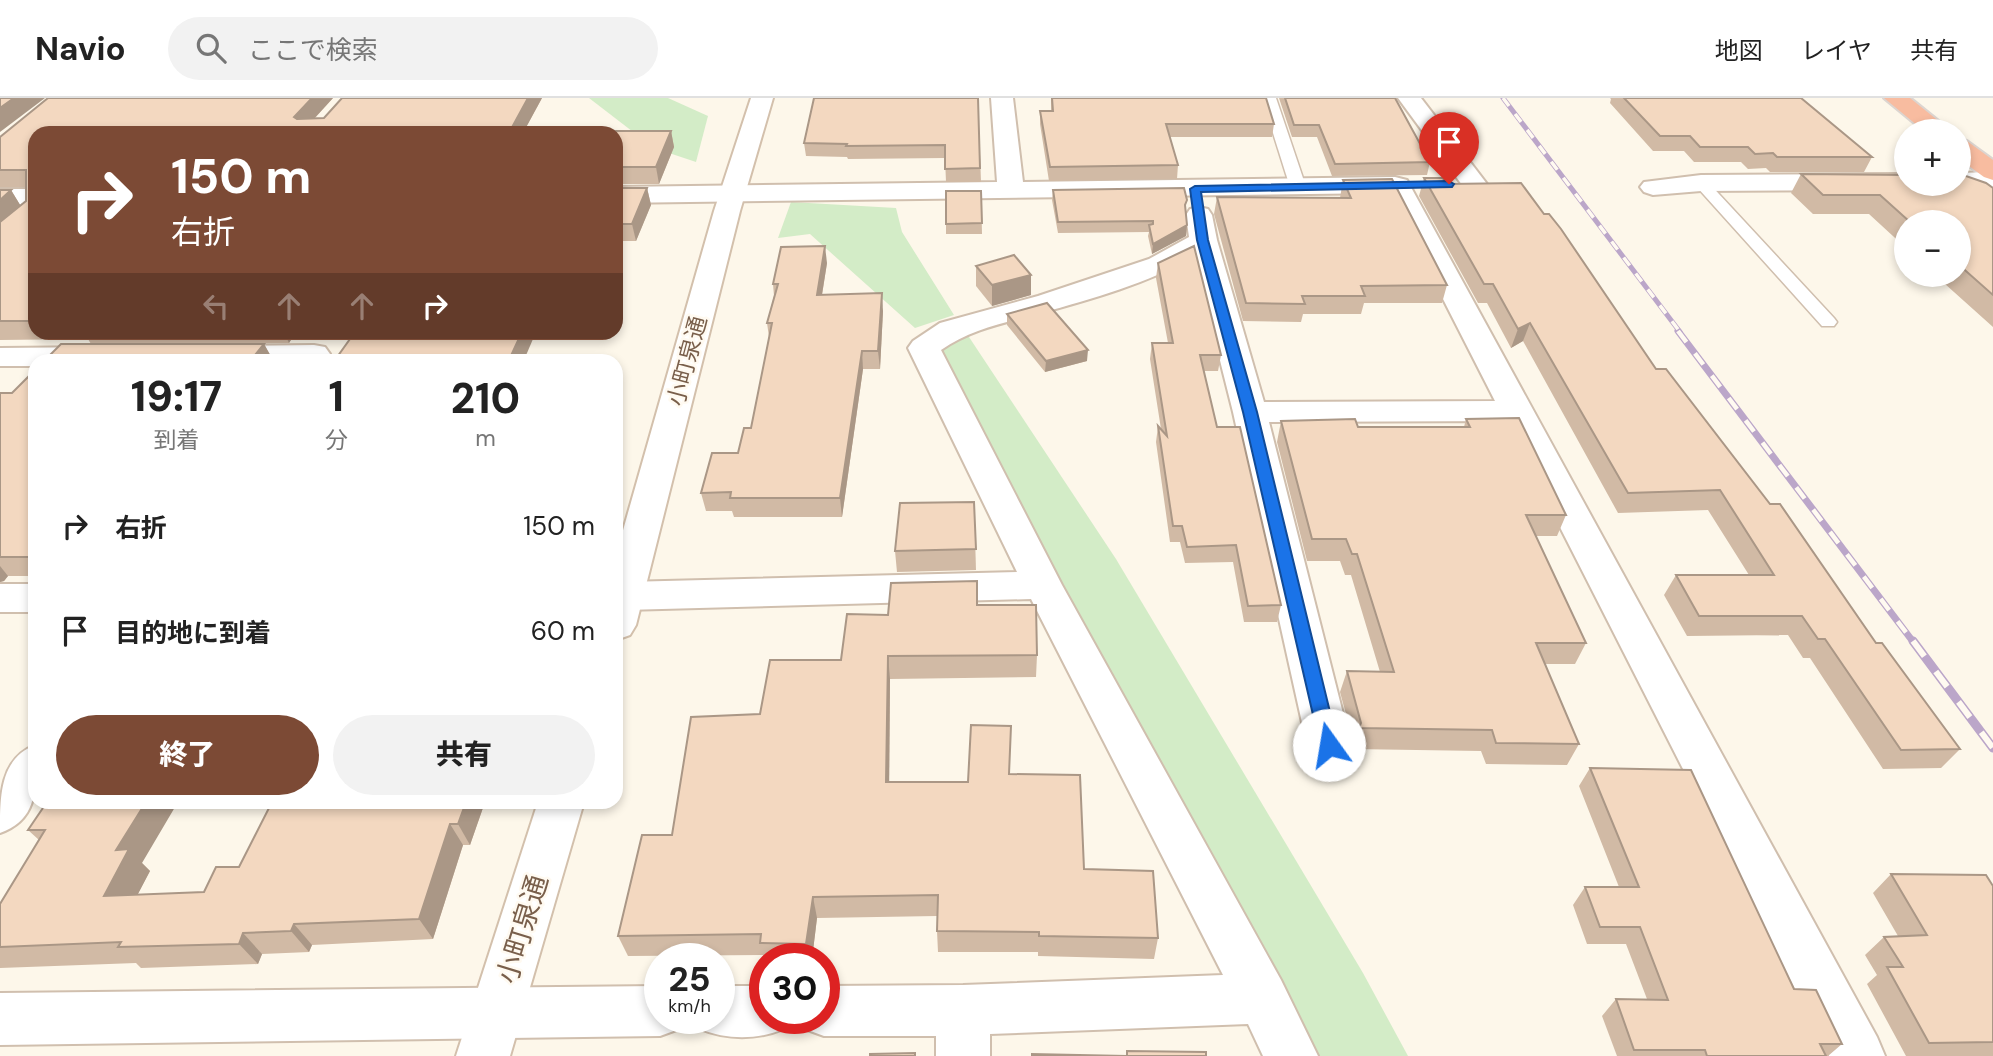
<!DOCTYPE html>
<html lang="ja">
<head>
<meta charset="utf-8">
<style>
	:root { --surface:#fff; --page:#f2f2f2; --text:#222; --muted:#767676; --line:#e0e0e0; --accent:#7c4a35 }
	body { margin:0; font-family:"DM Sans","Noto Sans JP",sans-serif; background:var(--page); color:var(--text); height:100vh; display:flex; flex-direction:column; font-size:26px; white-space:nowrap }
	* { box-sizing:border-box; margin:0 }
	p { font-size:23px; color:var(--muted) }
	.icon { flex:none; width:38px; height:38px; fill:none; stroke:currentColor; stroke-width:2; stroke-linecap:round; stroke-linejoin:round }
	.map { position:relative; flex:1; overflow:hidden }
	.details { position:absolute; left:28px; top:256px; width:595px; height:455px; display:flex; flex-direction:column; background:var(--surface); border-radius:21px; box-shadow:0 4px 10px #0003 }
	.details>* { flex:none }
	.banner { position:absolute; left:28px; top:28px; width:595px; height:214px; border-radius:21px; box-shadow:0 4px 10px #0003; background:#7c4a35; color:#fff; overflow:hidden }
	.fabs { position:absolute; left:1894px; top:21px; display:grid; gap:14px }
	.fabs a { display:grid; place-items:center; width:77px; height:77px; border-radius:50%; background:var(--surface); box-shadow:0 4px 10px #0003; font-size:35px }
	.speed { position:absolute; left:644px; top:845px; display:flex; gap:14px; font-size:35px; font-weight:700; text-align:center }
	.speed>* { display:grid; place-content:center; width:91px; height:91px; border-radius:50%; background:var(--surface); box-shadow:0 4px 10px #0003; line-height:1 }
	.speed small { font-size:18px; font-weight:400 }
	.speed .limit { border:10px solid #d22; background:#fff; color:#111 }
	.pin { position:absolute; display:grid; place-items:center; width:60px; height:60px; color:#fff; margin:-72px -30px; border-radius:50% 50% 50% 0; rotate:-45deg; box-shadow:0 0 7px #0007 }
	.pin .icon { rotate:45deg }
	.me { position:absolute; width:77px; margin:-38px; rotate:347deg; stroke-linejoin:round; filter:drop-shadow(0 0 5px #0008) }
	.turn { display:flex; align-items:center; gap:24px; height:147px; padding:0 28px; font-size:32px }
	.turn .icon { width:91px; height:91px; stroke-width:2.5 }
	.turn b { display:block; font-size:49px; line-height:60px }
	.lanes { display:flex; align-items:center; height:66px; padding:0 28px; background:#0003; justify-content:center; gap:35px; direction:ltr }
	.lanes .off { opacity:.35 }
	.eta { display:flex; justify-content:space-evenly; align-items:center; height:119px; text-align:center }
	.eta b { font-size:42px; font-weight:800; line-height:49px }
	.action { display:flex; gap:14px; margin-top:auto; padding:14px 28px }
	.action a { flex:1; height:80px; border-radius:42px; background:var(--accent); color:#fff; font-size:28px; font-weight:800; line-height:80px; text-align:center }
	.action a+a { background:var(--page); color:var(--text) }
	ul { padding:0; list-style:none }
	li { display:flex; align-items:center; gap:21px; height:105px; padding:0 28px }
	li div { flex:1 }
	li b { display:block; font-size:26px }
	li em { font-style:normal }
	header { display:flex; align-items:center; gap:42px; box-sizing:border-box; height:98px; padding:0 35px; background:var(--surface); border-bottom:2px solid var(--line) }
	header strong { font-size:33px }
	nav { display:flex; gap:38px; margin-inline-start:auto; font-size:24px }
	.search { width:490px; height:63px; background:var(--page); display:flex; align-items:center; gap:18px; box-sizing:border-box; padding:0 24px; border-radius:38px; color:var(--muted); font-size:26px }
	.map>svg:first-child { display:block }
	.green { fill:#d3ecc7 }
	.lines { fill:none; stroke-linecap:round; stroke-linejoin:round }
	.lane-casing { stroke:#d0bfae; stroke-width:3 }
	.street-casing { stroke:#d0bfae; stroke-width:4 }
	.secondary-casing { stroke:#d3c0ac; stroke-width:4 }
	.highway-casing { stroke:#dcd5d0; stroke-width:4 }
	.lane { fill:#fff; fill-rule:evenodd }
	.street { fill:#fff; fill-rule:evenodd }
	.secondary { fill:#fff; fill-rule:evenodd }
	.highway { fill:#f8bca0; fill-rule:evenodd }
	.rail-far2-casing { stroke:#bba6c9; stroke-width:5 }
	.rail-far1-casing { stroke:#bba6c9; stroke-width:7 }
	.rail-casing { stroke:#bba6c9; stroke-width:9 }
	.rail-far2 { stroke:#fffaf1; stroke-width:3.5; stroke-dasharray:10; stroke-linecap:butt }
	.rail-far1 { stroke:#fffaf1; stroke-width:4.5; stroke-dasharray:14; stroke-linecap:butt }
	.rail { stroke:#fffaf1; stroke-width:6; stroke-dasharray:19; stroke-linecap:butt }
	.wall { fill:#d1baa5 }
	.shaded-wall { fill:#aa9786 }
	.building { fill:#f3d8c0; stroke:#aa9786; stroke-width:2 }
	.route { fill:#1a73e8; stroke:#114b97; stroke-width:2 }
	.labels { text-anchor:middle; stroke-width:5; stroke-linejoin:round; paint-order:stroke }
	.street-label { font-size:23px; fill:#795f4b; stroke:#fffaf1 }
	.near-street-label { font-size:28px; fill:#795f4b; stroke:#fffaf1 }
</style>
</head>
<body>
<header>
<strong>Navio</strong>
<div class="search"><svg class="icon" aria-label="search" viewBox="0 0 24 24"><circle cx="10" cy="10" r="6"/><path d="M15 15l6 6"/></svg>ここで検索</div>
<nav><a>地図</a><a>レイヤ</a><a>共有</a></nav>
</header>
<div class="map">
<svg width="1993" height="958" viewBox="0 0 1993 958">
	<rect width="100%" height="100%" fill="#fdf7ea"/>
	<g class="green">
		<polygon points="589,0 668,0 708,18 696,64 654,50"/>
		<polygon points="791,104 896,110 902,134 954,217 915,230 810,136 778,140"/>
		<polygon points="967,236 1116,461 1363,875 1408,958 1311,958 934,250"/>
	</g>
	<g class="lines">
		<defs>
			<g id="lane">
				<polygon points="1262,0 1276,0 1306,89 1303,92 1293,92 1290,89"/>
				<polygon points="1701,80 1706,82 1834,220 1837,224 1834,228 1822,228 1696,88 1693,85"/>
			</g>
			<g id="street">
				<path d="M991,0H1013L1023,84L1395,79L1407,82L1877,939L1885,958H1829L1506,323L1269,324L1351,647L1345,660L1329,665L1313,660L1307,647L1233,314L1194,159C1148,185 1092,201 1041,215C1005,225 971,231 941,252L1062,487L1281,882L1318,958H1263L1248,926L990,936V958H936V938H824L805,931L801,920H824V888L963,887L1223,877L1031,501L625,512L616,509V487L625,484L1017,474L908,250L913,243L940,225L1038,198L1149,161L1189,139L1186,117L1190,111L1199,109L1208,111L1212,117L1217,142L1264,304L1495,303L1389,95L616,105V89L997,84Z"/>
				<polygon points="1398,0 1421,0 1487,86 1483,91 1474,94 1465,91"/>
				<polygon points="1993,74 1993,90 1958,91 1947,86 1958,86 1958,75"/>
				<polygon points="1906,76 1906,86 1918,86 1915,89 1906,92 1701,93 1653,97 1644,94 1640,89 1644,84 1701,77"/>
				<rect x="0" y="91" width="35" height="16"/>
				<polygon points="314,247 325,249 330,256 325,262 206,262 202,257 207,250 218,248"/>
				<polygon points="102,249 113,251 118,258 115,262 35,262 35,268 0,268 0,250"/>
				<rect x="0" y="486" width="35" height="28"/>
				<path d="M35,647C35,684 42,720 0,735C0,697 0,661 35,647Z"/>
				<polygon points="660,888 660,920 683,920 679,931 660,938 0,947 0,895"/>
				<path d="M719,888H765V920H788L784,931C757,942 727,942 700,931L696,920H719Z"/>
			</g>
			<g id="secondary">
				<polygon points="751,0 773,0 740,113 636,527 630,537 616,542 616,457 714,113"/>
				<polygon points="538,704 584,704 510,958 456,958"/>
			</g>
			<g id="highway">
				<polygon points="1884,0 1910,0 1951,33 1924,33"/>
				<polygon points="1958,41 1967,43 1993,62 1993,82 1984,79 1958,60"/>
			</g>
		</defs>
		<use href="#lane" class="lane-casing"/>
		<use href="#street" class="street-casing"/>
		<use href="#secondary" class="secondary-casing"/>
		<use href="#highway" class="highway-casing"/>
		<use href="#lane" class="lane"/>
		<use href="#street" class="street"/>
		<use href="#secondary" class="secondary"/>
		<use href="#highway" class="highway"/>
		<defs>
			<polyline id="rail-far2" points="1503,0 1680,234"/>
			<polyline id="rail-far1" points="1678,233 1914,545"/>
			<polyline id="rail" points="1913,543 1993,650"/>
		</defs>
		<use href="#rail-far2" class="rail-far2-casing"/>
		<use href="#rail-far1" class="rail-far1-casing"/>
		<use href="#rail" class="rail-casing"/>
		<use href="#rail-far2" class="rail-far2"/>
		<use href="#rail-far1" class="rail-far1"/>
		<use href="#rail" class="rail"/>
	</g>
	<g class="wall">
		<polygon points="48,0 333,0 314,21 324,20 342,0 542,0 524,33 671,33 674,49 659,86 616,86 616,35 35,35 35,234 296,234 289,245 146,246 264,246 273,262 45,262 61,246 91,246 88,241 0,242 0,92 11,92 20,107 26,103 26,89 0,89 0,39"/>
		<polygon points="978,0 981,84 946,84 945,60 848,61 847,59 806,58 804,45"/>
		<polygon points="1051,0 1266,0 1274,26 1272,39 1170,39 1178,67 1177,81 1049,83 1040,26 1040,13 1051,13"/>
		<polygon points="1279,0 1395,0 1430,64 1427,77 1332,78 1317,39 1292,39"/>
		<polygon points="1610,0 1801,0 1872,59 1864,74 1770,74 1766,70 1748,71 1741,64 1694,64 1684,53 1653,53 1610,5 1611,1"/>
		<polygon points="1801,76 1993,90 1993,229 1935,177 1958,177 1958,124 1906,124 1906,150 1869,116 1813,116 1791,95"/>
		<polygon points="1424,80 1446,86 1656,271 1876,545 1960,651 1941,670 1883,671 1810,560 1803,560 1788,537 1687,538 1664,497 1676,477 1749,477 1708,412 1618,415 1523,243 1511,250 1487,205 1478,205 1419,98"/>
		<polygon points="1343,82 1447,187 1442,205 1364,205 1361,216 1303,216 1301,224 1243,223 1214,116 1217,99 1340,100"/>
		<polygon points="616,90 647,90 651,107 636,143 616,143"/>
		<polygon points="1053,92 1186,113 1187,127 1186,138 1152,156 1148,138 1149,134 1058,135 1052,102"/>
		<polygon points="946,93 981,93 982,136 946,136"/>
		<polygon points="827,165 822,197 883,213 880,271 863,271 842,419 734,419 732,413 706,413 701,395 738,355 751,330 769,239 767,225 774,198 773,186"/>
		<polygon points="1158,165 1221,257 1218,273 1204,273 1217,329 1281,507 1277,524 1244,524 1233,464 1185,465 1180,444 1170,444 1156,344 1158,328 1161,331 1150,261 1152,245 1168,245 1156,180"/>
		<polygon points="976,168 1031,197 992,208 976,188"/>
		<polygon points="1007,216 1087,263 1045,274 1007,227"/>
		<polygon points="35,272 35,478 8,478 4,483 0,484 0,295 12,295"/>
		<polygon points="1466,321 1566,417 1557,438 1536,438 1586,545 1575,566 1545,566 1579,646 1567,667 1486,666 1481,653 1352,651 1354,646 1340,594 1347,573 1380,574 1351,477 1345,477 1340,463 1307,463 1277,344 1281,323 1358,329 1464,329"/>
		<polygon points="974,404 976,472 897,474 895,453"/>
		<polygon points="977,507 1037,557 1036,579 890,581 889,684 968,684 1009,676 1084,771 1158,840 1154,861 1038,858 1038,854 938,854 937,833 937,818 817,820 812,861 765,861 765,863 763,857 628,858 618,838 672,737 760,616 841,562 888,517"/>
		<polygon points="1590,670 1794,891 1842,946 1828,958 1617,958 1602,918 1616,901 1647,901 1626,846 1587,846 1573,807 1585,789 1619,789 1579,688"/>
		<polygon points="47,704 142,765 150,773 137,797 204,794 239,769 272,704 485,704 470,747 463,747 433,841 312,847 309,854 262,856 258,866 141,870 136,865 0,870 0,806 39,742 28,732"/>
		<polygon points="1891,776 1993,788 1993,958 1906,958 1867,886 1877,877 1865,857 1884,839 1898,838 1873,795"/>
	</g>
	<g class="shaded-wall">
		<polygon points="14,0 45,0 0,34 0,10"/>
		<polygon points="312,0 333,0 301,35 294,19"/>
		<polygon points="528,0 542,0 523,35 510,33"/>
		<polygon points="671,33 674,49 659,86 656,69"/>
		<polygon points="647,90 651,107 636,143 632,126"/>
		<polygon points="11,92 22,110 0,129 0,102"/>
		<polygon points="1187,127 1186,138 1152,156 1153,146"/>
		<polygon points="825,148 827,165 819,215 817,197"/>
		<polygon points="1031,177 1031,197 992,208 992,187"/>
		<polygon points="882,195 883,213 880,271 878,253"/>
		<polygon points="1530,225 1523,243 1511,250 1518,231"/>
		<polygon points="284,234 296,234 289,245"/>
		<polygon points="522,234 536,234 524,262 509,262"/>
		<polygon points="264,246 273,262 251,262"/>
		<polygon points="1088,252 1087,263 1045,274 1046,263"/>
		<polygon points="862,253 863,271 842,419 840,400"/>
		<polygon points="0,468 8,478 4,483 0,484"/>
		<polygon points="888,558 890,581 889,705 886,684"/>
		<polygon points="146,704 178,704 142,765 150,773 126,819 104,798 116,752"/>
		<polygon points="466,704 485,704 470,747 458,726"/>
		<polygon points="450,726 463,747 433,841 419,821"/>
		<polygon points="813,799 817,820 812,861 810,861 806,846"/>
		<polygon points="294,826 312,847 309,854 291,833"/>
		<polygon points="243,835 262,856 258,866 239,846"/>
	</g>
	<g class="building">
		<polygon points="0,0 14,0 0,10"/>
		<polygon points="48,0 312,0 294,19 297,21 324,20 342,0 528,0 510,33 671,33 656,69 616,69 616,35 35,35 35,223 0,223 0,124 26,103 26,72 0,72 0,39"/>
		<polygon points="814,0 978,0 980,70 945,71 945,47 846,48 847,46 804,45"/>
		<polygon points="1052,0 1266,0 1274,26 1166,26 1178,67 1050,69 1040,13 1053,13"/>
		<polygon points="1285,0 1395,0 1430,64 1335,66 1319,27 1294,27"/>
		<polygon points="1624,0 1801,0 1872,59 1777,59 1773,55 1755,56 1748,49 1700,49 1690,38 1660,38"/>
		<polygon points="1801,76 1906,77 1906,86 1958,86 1958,78 1966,78 1986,85 1993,90 1993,197 1958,166 1958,124 1910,124 1880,97 1823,97"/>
		<polygon points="1424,80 1443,80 1446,86 1521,85 1544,116 1549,116 1561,131 1656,271 1666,271 1770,406 1780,406 1876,545 1882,545 1960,651 1901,652 1825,541 1818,541 1802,518 1699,518 1676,477 1774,477 1720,392 1628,395 1530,225 1518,231 1493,186 1484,186"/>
		<polygon points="1392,81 1447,187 1361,188 1365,198 1302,198 1305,206 1246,205 1217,99 1351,100 1343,82"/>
		<polygon points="616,90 647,90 632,126 616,126"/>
		<polygon points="1184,90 1187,102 1185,107 1187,127 1153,146 1149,127 1153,126 1153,123 1058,124 1053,92"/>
		<polygon points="0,92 11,92 0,102"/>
		<polygon points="946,93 981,93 982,125 946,126"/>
		<polygon points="825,148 817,197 882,195 878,253 862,253 840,400 730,400 731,394 701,395 712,355 738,355 744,330 751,330 772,225 767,225 778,186 773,186 781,149"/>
		<polygon points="1194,148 1221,257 1200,257 1217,329 1240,329 1281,507 1248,508 1236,447 1187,449 1182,428 1173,428 1158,328 1167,338 1152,245 1173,245 1158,165"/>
		<polygon points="1014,157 1031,177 992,187 976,168"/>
		<polygon points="1047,205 1088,252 1046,263 1007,216"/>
		<polygon points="355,234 522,234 509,262 335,262"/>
		<polygon points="61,246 264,246 251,262 45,262"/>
		<polygon points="35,272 35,459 0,459 0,295 12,295"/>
		<polygon points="1519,320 1566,417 1526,417 1586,545 1536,545 1579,646 1496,645 1492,632 1359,630 1361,625 1347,573 1394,574 1357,456 1352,456 1346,441 1312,441 1281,323 1355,321 1358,329 1470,329 1466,321"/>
		<polygon points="974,404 976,451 895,453 900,405"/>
		<polygon points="977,483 977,507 1036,507 1037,557 888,558 886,684 968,684 971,627 1011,628 1009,676 1080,677 1084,771 1153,773 1158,840 1039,838 1039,834 937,833 938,797 813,799 806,846 760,845 761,836 618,838 642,737 672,737 691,619 760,616 770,562 841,562 847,516 888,517 891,485"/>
		<polygon points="1590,670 1691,672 1794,891 1816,892 1842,946 1820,946 1826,958 1707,958 1705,952 1634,952 1616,901 1668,902 1640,829 1600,829 1585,789 1639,789"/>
		<polygon points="47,704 146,704 116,752 129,751 104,798 204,794 216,769 239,769 272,704 466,704 458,726 450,726 419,821 294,826 291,833 243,835 239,846 118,849 121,844 0,849 0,806 45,732 28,732"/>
		<polygon points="1891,776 1986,777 1993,788 1993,944 1929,945 1887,869 1903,869 1884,839 1927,837"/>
		<polygon points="1127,953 1206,954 1206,958 1032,958 1032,956 1127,958"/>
		<polygon points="915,955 915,958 870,958 870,956"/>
	</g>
	<polygon class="route" points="1449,83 1454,86 1452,89 1201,94 1208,142 1257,314 1338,647 1336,652 1329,654 1323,652 1320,647 1243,314 1197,142 1190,91 1195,88"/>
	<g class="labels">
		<g class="street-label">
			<text transform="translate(687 263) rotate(-75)" y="8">小町泉通</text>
		</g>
		<g class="near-street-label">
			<text transform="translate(522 831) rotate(-73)" y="10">小町泉通</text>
		</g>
	</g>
</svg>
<div class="fabs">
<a>+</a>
<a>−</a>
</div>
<div class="speed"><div>25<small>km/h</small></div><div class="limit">30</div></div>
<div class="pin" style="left:1449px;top:86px;background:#d93025"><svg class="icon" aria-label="arrive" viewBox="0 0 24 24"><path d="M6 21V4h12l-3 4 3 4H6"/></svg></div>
<svg class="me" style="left:1329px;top:647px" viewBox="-20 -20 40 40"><circle r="19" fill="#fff"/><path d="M0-13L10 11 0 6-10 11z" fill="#1a73e8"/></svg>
<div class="banner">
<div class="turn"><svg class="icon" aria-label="right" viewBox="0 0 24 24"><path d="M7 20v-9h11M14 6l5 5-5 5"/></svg><div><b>150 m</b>右折</div></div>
<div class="lanes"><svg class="icon off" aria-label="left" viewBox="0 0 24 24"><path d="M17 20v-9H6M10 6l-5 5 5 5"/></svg><svg class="icon off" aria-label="ahead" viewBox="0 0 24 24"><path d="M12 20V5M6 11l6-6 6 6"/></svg><svg class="icon off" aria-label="ahead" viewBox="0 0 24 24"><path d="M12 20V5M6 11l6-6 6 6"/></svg><svg class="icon" aria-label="right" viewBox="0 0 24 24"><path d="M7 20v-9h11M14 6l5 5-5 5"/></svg></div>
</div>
<section class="details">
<div class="eta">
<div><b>19:17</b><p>到着</p></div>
<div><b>1</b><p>分</p></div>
<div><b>210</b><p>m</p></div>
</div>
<ul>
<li><svg class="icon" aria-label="right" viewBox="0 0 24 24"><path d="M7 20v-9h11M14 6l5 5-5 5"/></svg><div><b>右折</b></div><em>150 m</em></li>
<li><svg class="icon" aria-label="arrive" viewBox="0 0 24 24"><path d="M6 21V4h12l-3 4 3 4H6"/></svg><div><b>目的地に到着</b></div><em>60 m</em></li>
</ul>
<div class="action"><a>終了</a><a>共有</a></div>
</section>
</div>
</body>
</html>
